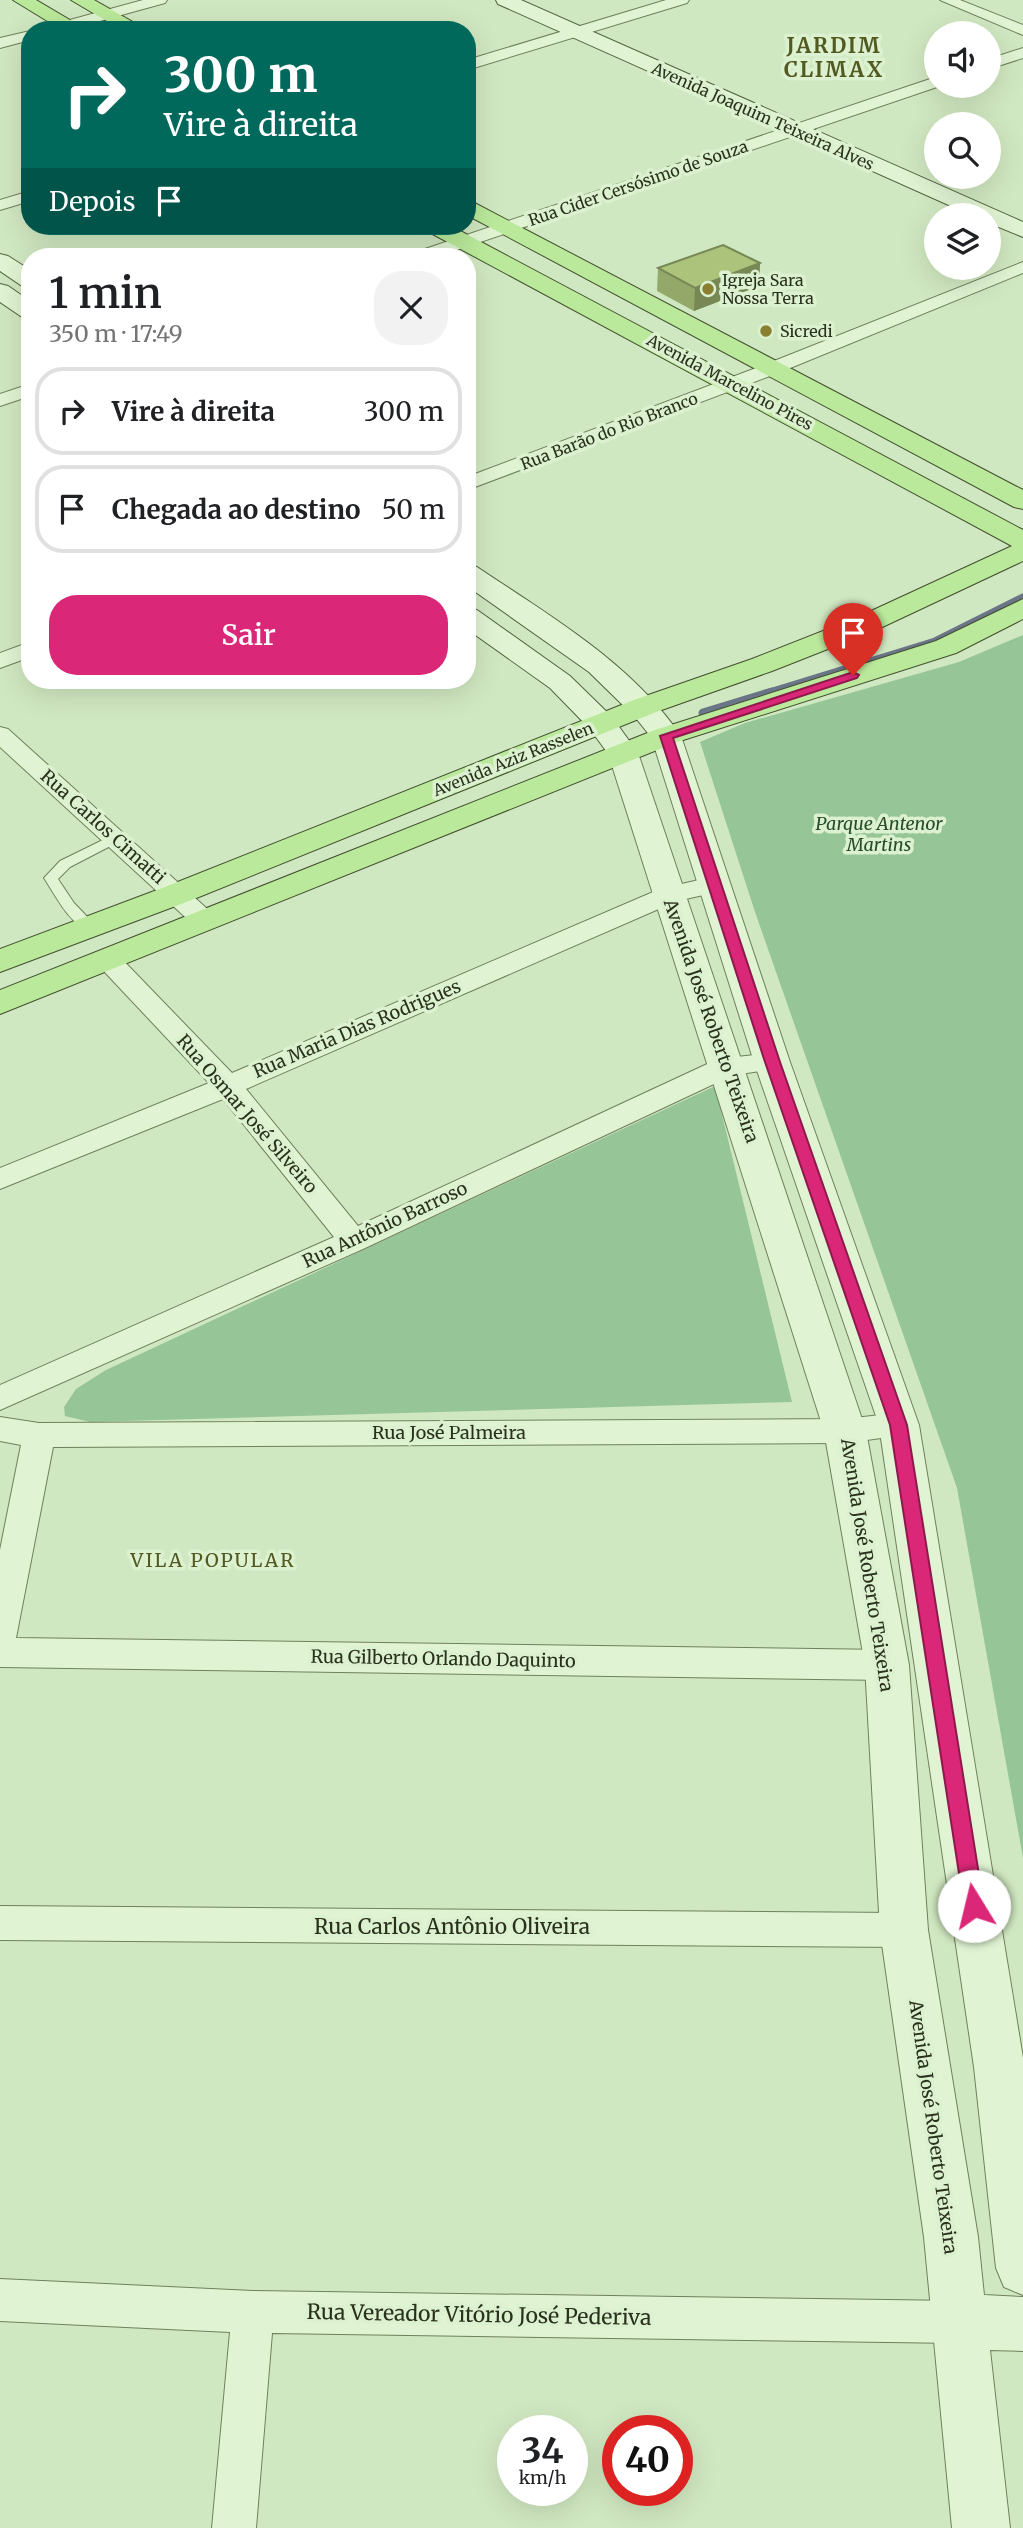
<!DOCTYPE html>
<html lang="pt">
<head>
<meta charset="utf-8">
<style>
	:root { --surface:#fff; --page:#f2f2f2; --text:#202124; --muted:#757577; --line:#e0e0e0; --accent:#db2777 }
	body { margin:0; font-family:Merriweather,serif; background:var(--page); color:var(--text); height:100vh; display:flex; flex-direction:column; font-size:26px; white-space:nowrap }
	* { box-sizing:border-box; margin:0 }
	p { font-size:23px; color:var(--muted) }
	.icon { flex:none; width:38px; height:38px; fill:none; stroke:currentColor; stroke-width:2; stroke-linecap:round; stroke-linejoin:round }
	.map { position:relative; flex:1; overflow:hidden }
	.sheet { position:absolute; left:21px; top:248px; width:455px; height:441px; display:flex; flex-direction:column; background:var(--surface); border-radius:28px; box-shadow:0 7px 28px #0002 }
	.sheet>* { flex:none }
	.guide { position:absolute; left:21px; top:21px; width:455px; height:214px; border-radius:28px; box-shadow:0 7px 28px #0002; background:#00695c; color:#fff; overflow:hidden }
	.controls { position:absolute; left:924px; top:21px; display:grid; gap:14px }
	.controls a { display:grid; place-items:center; width:77px; height:77px; border-radius:50%; background:var(--surface); box-shadow:0 7px 28px #0002; font-size:35px }
	.speed { position:absolute; left:497px; top:2415px; display:flex; gap:14px; font-size:35px; font-weight:700; text-align:center }
	.speed>* { display:grid; place-content:center; width:91px; height:91px; border-radius:50%; background:var(--surface); box-shadow:0 7px 28px #0002; line-height:1 }
	.speed small { font-size:18px; font-weight:400 }
	.speed .limit { border:10px solid #d22; background:#fff; color:#111 }
	.pin { position:absolute; display:grid; place-items:center; width:60px; height:60px; color:#fff; margin:-72px -30px; border-radius:50% 50% 50% 0; rotate:-45deg; box-shadow:0 0 7px #0007 }
	.pin .icon { rotate:45deg }
	.me { position:absolute; width:77px; margin:-38px; rotate:351deg; stroke-linejoin:round; filter:drop-shadow(0 0 5px #0008) }
	.turn { display:flex; align-items:center; gap:24px; height:147px; padding:0 28px; font-size:32px }
	.turn .icon { width:91px; height:91px; stroke-width:2.5 }
	.turn b { display:block; font-size:49px; line-height:60px }
	.then { display:flex; align-items:center; height:66px; padding:0 28px; background:#0003; gap:14px; font-size:26px }
	.round { display:grid; place-items:center; flex:none; width:74px; height:74px; border-radius:28px; background:var(--page) }
	.overview { display:flex; align-items:center; justify-content:space-between; height:119px; padding:0 28px }
	h1 { font-size:42px; font-weight:600; line-height:52px }
	.action { display:flex; gap:14px; margin-top:auto; padding:14px 28px }
	.action a { flex:1; height:80px; border-radius:28px; background:var(--accent); color:#fff; font-size:28px; font-weight:600; line-height:80px; text-align:center }
	ul { padding:0; list-style:none }
	li { display:flex; align-items:center; gap:21px; height:88px; margin:0 14px 10px; padding:0 14px; border:4px solid var(--line); border-radius:28px }
	li div { flex:1 }
	li b { display:block; font-size:26px }
	li em { font-style:normal }
	.map>svg:first-child { display:block }
	.green { fill:#96c598 }
	.lines { fill:none; stroke-linecap:round; stroke-linejoin:round }
	.stream-far1 { stroke:#6b7588; stroke-width:7 }
	.stream { stroke:#6b7588; stroke-width:9 }
	.service-casing { stroke:#6f805a; stroke-width:2 }
	.minor-casing { stroke:#6f805a; stroke-width:2 }
	.tertiary-casing { stroke:#6f805a; stroke-width:2 }
	.secondary-casing { stroke:#52623e; stroke-width:2 }
	.primary-casing { stroke:#424e2e; stroke-width:2 }
	.service { fill:#e0f4d3; fill-rule:evenodd }
	.minor { fill:#e0f4d3; fill-rule:evenodd }
	.tertiary { fill:#e0f4d3; fill-rule:evenodd }
	.secondary { fill:#e0f4d3; fill-rule:evenodd }
	.primary { fill:#bae99b; fill-rule:evenodd }
	.wall { fill:#93a869 }
	.shaded-wall { fill:#788855 }
	.building { fill:#abc37a; stroke:#788855; stroke-width:2 }
	.route { fill:#db2777; stroke:#8e194d; stroke-width:2 }
	.poi-dot { fill:#898131; stroke:#dcf1cf; stroke-width:2.5 }
	.labels { text-anchor:middle; stroke-width:7; stroke-linejoin:round; paint-order:stroke }
	.far-street-label { font-size:16px; fill:#29311d; stroke:#dcf1cf }
	.far-poi-label { font-size:16px; fill:#29311d; stroke:#dcf1cf; text-anchor:start }
	.park-label { font-size:18px; font-style:italic; fill:#264b2c; stroke:#dcf1cf }
	.street-label { font-size:18px; fill:#29311d; stroke:#dcf1cf }
	.neighbourhood-label { font-size:19px; letter-spacing:2px; fill:#525921; stroke:#dcf1cf }
	.far-district-label { font-size:21px; font-weight:bold; letter-spacing:2px; fill:#525921; stroke:#dcf1cf }
	.near-street-label { font-size:21px; fill:#29311d; stroke:#dcf1cf }
</style>
</head>
<body>
<div class="map">
<svg width="1023" height="2528" viewBox="0 0 1023 2528">
	<rect width="100%" height="100%" fill="#d0e8c1"/>
	<g class="green">
		<polygon points="1023,635 1023,1858 957,1488 755,912 700,742 745,723 959,662"/>
		<polygon points="715,1086 792,1402 90,1422 65,1416 64,1407 76,1389 106,1370"/>
	</g>
	<g class="lines">
		<polyline class="stream-far1" points="766,693 935,641 1023,597"/>
		<polyline class="stream" points="703,713 772,692"/>
		<defs>
			<path id="service" d="M115,834L120,835V841L70,867L58,879L74,903L97,927L90,931C69,924 56,896 44,878L60,861Z"/>
			<g id="minor">
				<polygon points="143,0 167,0 165,3 67,30 42,30 44,27"/>
				<polygon points="666,0 689,0 687,3 467,70 467,60"/>
				<polygon points="940,0 960,0 1023,25 1023,35"/>
				<polygon points="30,31 30,40 0,48 0,38"/>
				<polygon points="1023,48 1023,58 989,69 989,59"/>
				<polygon points="936,77 936,86 940,86 436,257 410,257 413,253"/>
				<polygon points="30,191 30,201 0,210 0,200"/>
				<polygon points="1023,262 1023,273 778,373 467,490 467,477 764,365"/>
				<polygon points="30,384 30,396 0,406 0,394"/>
				<polygon points="30,642 30,657 0,668 0,653"/>
				<polygon points="0,727 8,729 214,915 218,921 214,927 205,929 196,927 0,747"/>
				<polygon points="716,876 725,878 729,884 725,890 677,901 246,1089 358,1226 718,1059 772,1053 782,1056 786,1062 782,1068 733,1075 363,1249 0,1410 0,1385 334,1237 223,1099 0,1189 0,1168 209,1083 99,966 95,960 99,954 108,952 117,954 232,1073 660,889"/>
				<polygon points="899,1413 910,1416 915,1425 910,1434 845,1443 53,1447 16,1638 887,1650 899,1655 904,1665 899,1675 887,1680 0,1667 0,1550 21,1445 0,1441 0,1417 39,1423 845,1419"/>
				<polygon points="0,1906 904,1913 917,1918 923,1930 917,1942 904,1947 0,1940"/>
				<polygon points="0,2279 253,2291 958,2301 973,2307 979,2322 973,2337 958,2343 272,2333 256,2528 212,2528 230,2332 0,2321"/>
			</g>
			<g id="tertiary">
				<polygon points="666,727 677,730 681,736 790,1062 919,1425 1023,2058 1023,2295 1004,2287 996,2268 974,2067 879,1425 754,1062 651,736 655,730"/>
				<polygon points="623,744 634,747 638,753 866,1431 909,1665 928,1930 978,2237 984,2295 1023,2297 1023,2351 990,2350 1010,2528 952,2528 924,2237 880,1930 865,1665 824,1431 608,753 612,747"/>
			</g>
			<g id="secondary">
				<polygon points="496,0 521,0 1023,222 1023,237 989,223 989,215 971,215 498,4"/>
				<polygon points="0,254 8,256 30,270 30,288 22,286 0,271"/>
				<polygon points="0,284 8,286 30,301 30,319 22,317 0,302"/>
				<path d="M467,565L477,567C550,616 630,662 681,736L677,742L666,745L655,742L635,717L589,672L467,586Z"/>
				<polygon points="467,608 477,610 570,676 612,717 638,753 634,759 623,762 612,759 590,729 550,688 467,629"/>
			</g>
			<g id="primary">
				<polygon points="13,0 36,0 87,30 62,30"/>
				<polygon points="71,0 94,0 147,30 122,30"/>
				<polygon points="467,199 1023,490 1023,509 1014,507 467,215"/>
				<polygon points="424,226 451,226 1023,530 1023,561 876,630 772,671 656,712 189,901 0,972 0,949 165,887 634,700 752,659 856,618 1012,546 427,231"/>
				<polygon points="1023,599 1023,619 956,653 677,742 0,1014 0,990 655,730 936,641"/>
			</g>
		</defs>
		<use href="#service" class="service-casing"/>
		<use href="#minor" class="minor-casing"/>
		<use href="#tertiary" class="tertiary-casing"/>
		<use href="#secondary" class="secondary-casing"/>
		<use href="#primary" class="primary-casing"/>
		<use href="#service" class="service"/>
		<use href="#minor" class="minor"/>
		<use href="#tertiary" class="tertiary"/>
		<use href="#secondary" class="secondary"/>
		<use href="#primary" class="primary"/>
	</g>
	<polygon class="wall" points="760,263 759,286 694,311 657,291 658,268"/>
	<polygon class="shaded-wall" points="760,263 759,286 694,311 695,288"/>
	<polygon class="building" points="723,245 760,263 695,288 658,268"/>
	<polygon class="route" points="853,672 859,675 857,678 673,738 780,1062 907,1425 984,1906 981,1913 974,1915 967,1913 964,1906 890,1425 765,1062 660,736"/>
	<g class="poi-dot">
		<circle cx="708" cy="289" r="7"/>
		<circle cx="766" cy="331" r="7"/>
	</g>
	<g class="labels">
		<g class="far-street-label">
			<text transform="translate(763 116) rotate(24)" y="6">Avenida Joaquim Teixeira Alves</text>
			<text transform="translate(638 183) rotate(-19)" y="6">Rua Cider Cersósimo de Souza</text>
			<text transform="translate(730 382) rotate(28)" y="6">Avenida Marcelino Pires</text>
			<text transform="translate(609 431) rotate(-21)" y="6">Rua Barão do Rio Branco</text>
			<text transform="translate(513 759) rotate(-22)" y="6">Avenida Aziz Rasselen</text>
		</g>
		<g class="far-poi-label">
			<text x="722" y="286">Igreja Sara<tspan x="722" dy="18">Nossa Terra</tspan></text>
			<text x="780" y="337">Sicredi</text>
		</g>
		<g class="park-label">
			<text x="879" y="830">Parque Antenor<tspan x="879" dy="21">Martins</tspan></text>
		</g>
		<g class="street-label">
			<text transform="translate(103 827) rotate(42)" y="6">Rua Carlos Cimatti</text>
			<text transform="translate(711 1021) rotate(71)" y="6">Avenida José Roberto Teixeira</text>
			<text transform="translate(357 1029) rotate(-23)" y="6">Rua Maria Dias Rodrigues</text>
			<text transform="translate(247 1114) rotate(49)" y="6">Rua Osmar José Silveiro</text>
			<text transform="translate(385 1225) rotate(-25)" y="6">Rua Antônio Barroso</text>
			<text x="449" y="1439">Rua José Palmeira</text>
			<text transform="translate(867 1565) rotate(81)" y="6">Avenida José Roberto Teixeira</text>
			<text transform="translate(443 1659) rotate(1)" y="6">Rua Gilberto Orlando Daquinto</text>
			<text transform="translate(933 2127) rotate(82)" y="6">Avenida José Roberto Teixeira</text>
		</g>
		<g class="neighbourhood-label">
			<text x="213" y="1567">VILA POPULAR</text>
		</g>
		<g class="far-district-label">
			<text x="834" y="53">JARDIM<tspan x="834" dy="24">CLIMAX</tspan></text>
		</g>
		<g class="near-street-label">
			<text x="452" y="1934">Rua Carlos Antônio Oliveira</text>
			<text transform="translate(479 2315) rotate(1)" y="7">Rua Vereador Vitório José Pederiva</text>
		</g>
	</g>
</svg>
<div class="controls">
<a><svg class="icon" aria-label="sound" viewBox="0 0 24 24"><path d="M4 9h4l5-4v14l-5-4H4zM17 9q2 3 0 6"/></svg></a>
<a><svg class="icon" aria-label="search" viewBox="0 0 24 24"><circle cx="10" cy="10" r="6"/><path d="M15 15l6 6"/></svg></a>
<a><svg class="icon" aria-label="layers" viewBox="0 0 24 24"><path d="M12 4l9 5-9 5-9-5zM3 14l9 5 9-5"/></svg></a>
</div>
<div class="speed"><div>34<small>km/h</small></div><div class="limit">40</div></div>
<div class="pin" style="left:853px;top:675px;background:#d93025"><svg class="icon" aria-label="arrive" viewBox="0 0 24 24"><path d="M6 21V4h12l-3 4 3 4H6"/></svg></div>
<svg class="me" style="left:974px;top:1906px" viewBox="-20 -20 40 40"><circle r="19" fill="#fff"/><path d="M0-13L10 11 0 6-10 11z" fill="#db2777"/></svg>
<div class="guide">
<div class="turn"><svg class="icon" aria-label="right" viewBox="0 0 24 24"><path d="M7 20v-9h11M14 6l5 5-5 5"/></svg><div><b>300 m</b>Vire à direita</div></div>
<div class="then">Depois<svg class="icon" aria-label="arrive" viewBox="0 0 24 24"><path d="M6 21V4h12l-3 4 3 4H6"/></svg></div>
</div>
<section class="sheet">
<div class="overview"><div><h1>1 min</h1><p>350 m · 17:49</p></div><a class="round"><svg class="icon" aria-label="close" viewBox="0 0 24 24"><path d="M6 6l12 12M18 6L6 18"/></svg></a></div>
<ul>
<li><svg class="icon" aria-label="right" viewBox="0 0 24 24"><path d="M7 20v-9h11M14 6l5 5-5 5"/></svg><div><b>Vire à direita</b></div><em>300 m</em></li>
<li><svg class="icon" aria-label="arrive" viewBox="0 0 24 24"><path d="M6 21V4h12l-3 4 3 4H6"/></svg><div><b>Chegada ao destino</b></div><em>50 m</em></li>
</ul>
<div class="action"><a>Sair</a></div>
</section>
</div>
</body>
</html>
